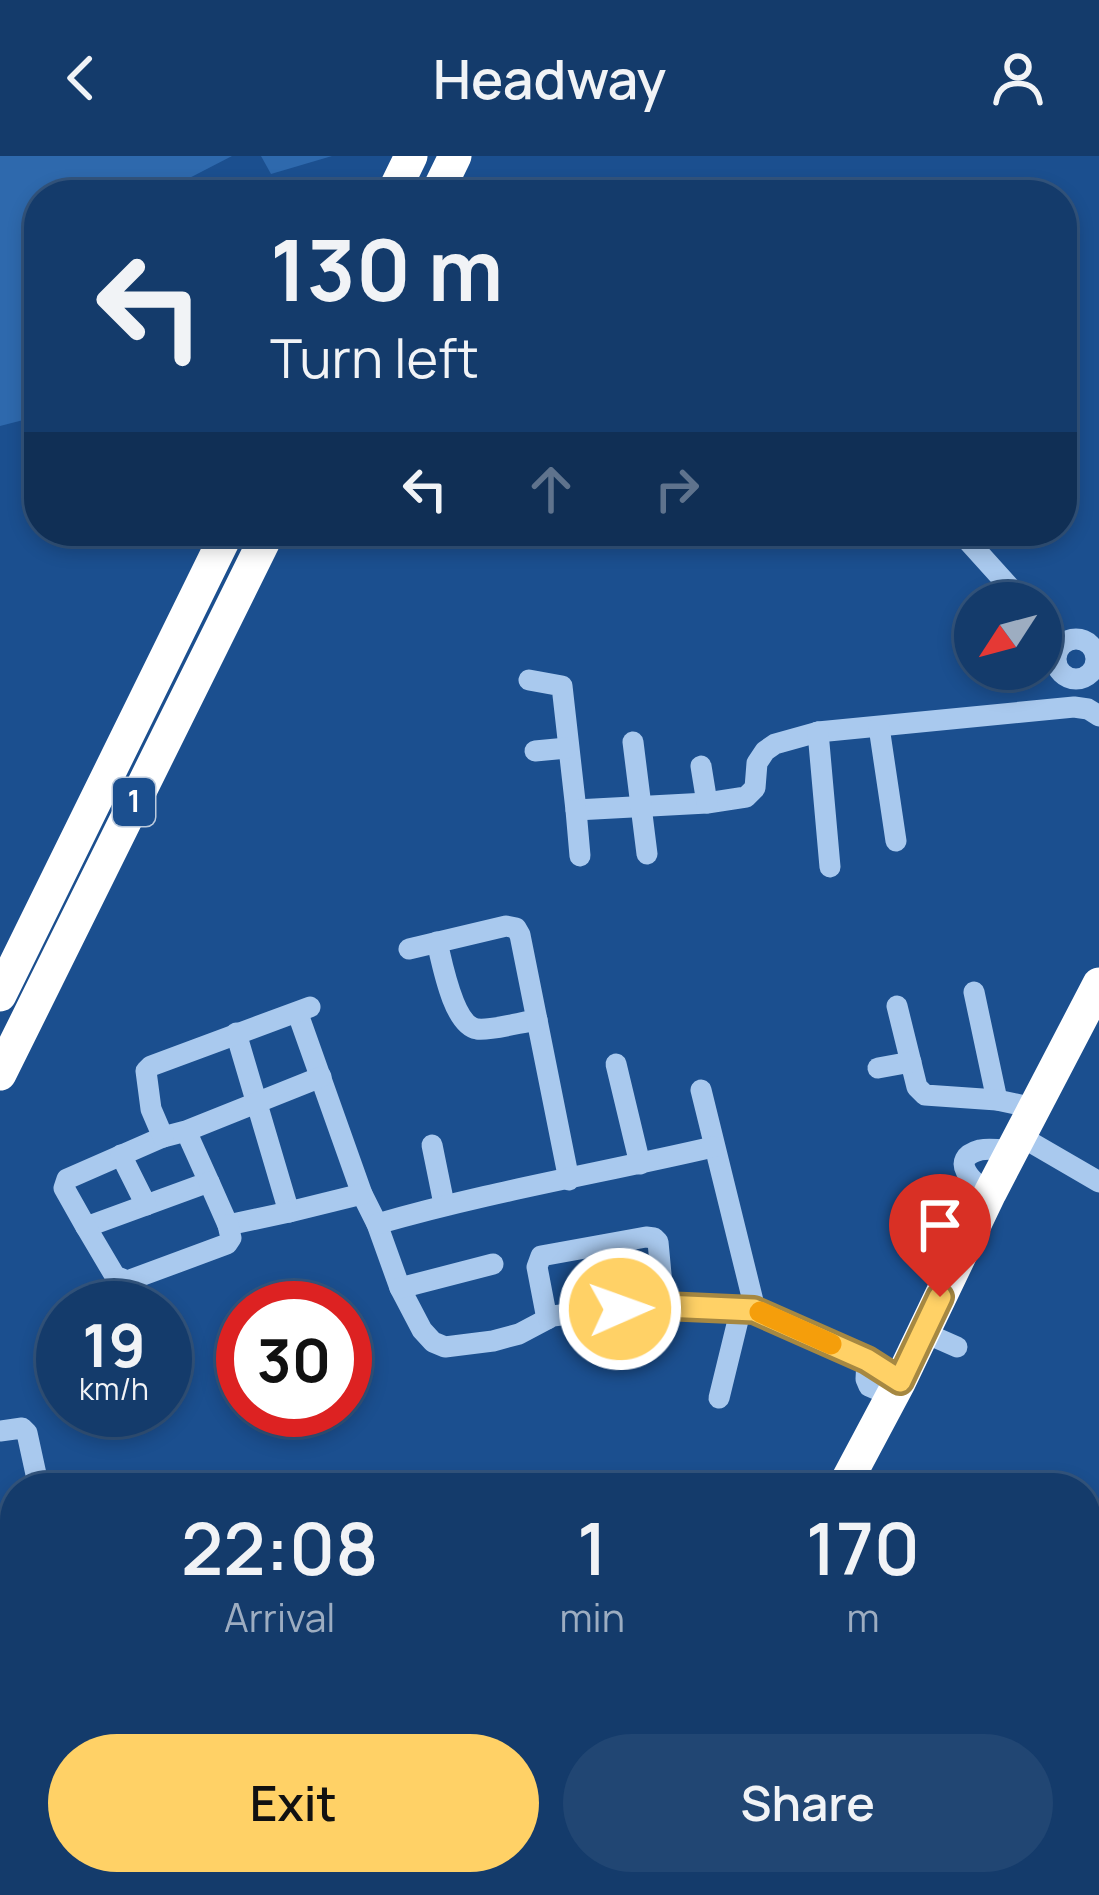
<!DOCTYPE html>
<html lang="en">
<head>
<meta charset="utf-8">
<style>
	:root { --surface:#143b6b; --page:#214673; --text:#f1f3f6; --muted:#9dadc1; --line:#33557e; --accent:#ffd166 }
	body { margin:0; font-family:Manrope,sans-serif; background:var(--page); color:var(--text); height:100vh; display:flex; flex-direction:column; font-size:45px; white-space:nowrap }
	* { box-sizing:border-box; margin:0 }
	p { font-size:39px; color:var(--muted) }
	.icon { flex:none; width:66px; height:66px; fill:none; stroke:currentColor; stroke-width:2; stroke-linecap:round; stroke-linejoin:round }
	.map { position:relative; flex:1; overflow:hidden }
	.drawer { position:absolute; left:0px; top:1317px; width:1101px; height:423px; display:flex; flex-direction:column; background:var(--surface); border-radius:48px 48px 0 0; box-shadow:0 6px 18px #0003,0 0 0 3px var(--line) }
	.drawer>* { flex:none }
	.banner { position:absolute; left:24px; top:24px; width:1053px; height:366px; border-radius:48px; box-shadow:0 6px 18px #0003,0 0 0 3px var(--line); background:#143b6b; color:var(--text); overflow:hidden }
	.needle { width:78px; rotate:234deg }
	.controls { position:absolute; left:954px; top:426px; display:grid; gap:24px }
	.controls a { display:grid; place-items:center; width:108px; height:108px; border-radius:50%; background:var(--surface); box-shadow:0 6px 18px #0003,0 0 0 3px var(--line); font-size:60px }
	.speed { position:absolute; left:36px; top:1125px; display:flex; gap:24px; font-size:60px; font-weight:700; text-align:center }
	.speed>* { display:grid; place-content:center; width:156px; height:156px; border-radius:50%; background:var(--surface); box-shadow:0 6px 18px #0003,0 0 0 3px var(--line); line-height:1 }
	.speed small { font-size:30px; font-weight:400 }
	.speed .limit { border:18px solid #d22; background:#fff; color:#111 }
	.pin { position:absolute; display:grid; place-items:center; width:102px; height:102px; color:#fff; margin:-123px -51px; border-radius:50% 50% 50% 0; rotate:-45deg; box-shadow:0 0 12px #0007 }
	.pin .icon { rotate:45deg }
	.me { position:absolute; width:132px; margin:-66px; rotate:88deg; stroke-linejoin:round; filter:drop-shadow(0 0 9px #0008) }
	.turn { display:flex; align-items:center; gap:42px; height:252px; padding:0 48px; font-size:54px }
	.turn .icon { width:156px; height:156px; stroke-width:2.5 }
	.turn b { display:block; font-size:84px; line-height:102px }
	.lanes { display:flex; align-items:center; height:114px; padding:0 48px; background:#0003; justify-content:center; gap:60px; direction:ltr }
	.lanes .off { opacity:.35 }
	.eta { display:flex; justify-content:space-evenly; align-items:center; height:204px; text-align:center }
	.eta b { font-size:72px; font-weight:600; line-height:84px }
	.button { display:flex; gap:24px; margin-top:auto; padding:24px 48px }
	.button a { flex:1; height:138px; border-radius:72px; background:var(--accent); color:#111; font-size:48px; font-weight:600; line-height:138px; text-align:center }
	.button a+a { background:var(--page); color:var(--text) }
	header { display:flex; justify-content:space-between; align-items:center; height:156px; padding:0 48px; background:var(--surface); font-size:54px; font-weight:600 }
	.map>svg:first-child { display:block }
	.green { fill:#2e69ad }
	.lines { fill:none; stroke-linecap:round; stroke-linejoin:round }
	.minor { stroke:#a9c9ee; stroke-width:21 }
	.highway { stroke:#fff; stroke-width:33 }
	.route-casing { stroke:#a68842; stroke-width:30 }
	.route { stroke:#ffd166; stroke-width:21 }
	.slow { stroke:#f59e0b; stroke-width:21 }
	.labels { text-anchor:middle; stroke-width:9; stroke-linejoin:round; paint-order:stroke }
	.shield { fill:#1b4f8f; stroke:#bbcadd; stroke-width:3 }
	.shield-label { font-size:30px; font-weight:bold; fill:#fff }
</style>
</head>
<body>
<header><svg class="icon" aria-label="back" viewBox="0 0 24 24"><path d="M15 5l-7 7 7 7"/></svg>Headway<svg class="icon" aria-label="person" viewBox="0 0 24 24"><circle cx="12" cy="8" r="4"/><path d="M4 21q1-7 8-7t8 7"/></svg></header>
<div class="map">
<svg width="1099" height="1739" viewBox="0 0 1099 1739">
	<rect width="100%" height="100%" fill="#1b4f8f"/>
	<g class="green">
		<polygon points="0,0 232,0 172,31 164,39 39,39 39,260 0,270"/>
		<polygon points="261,0 332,0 271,18"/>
	</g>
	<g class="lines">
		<g class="minor">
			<polyline points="959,375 1024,447"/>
			<polyline points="1041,467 1059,489"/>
			<circle cx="1076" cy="503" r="20"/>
			<polyline points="529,524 562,530 576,654 707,647 746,641 755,632 757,607 765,595 775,588 818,576 1074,551 1088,553 1099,560"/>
			<polyline points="879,571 896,685"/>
			<polyline points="818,576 830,711"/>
			<polyline points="633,586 647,698"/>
			<polyline points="535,595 567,592"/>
			<polyline points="701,610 707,647"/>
			<polyline points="576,654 580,700"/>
			<path d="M437,786C442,806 453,869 477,873C491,875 522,866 537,864"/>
			<polyline points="409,793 506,770 516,772 520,779 569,1024"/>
			<polyline points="974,836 997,944"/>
			<polyline points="897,850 917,931 925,939 997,944 1034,952"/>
			<polyline points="298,858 362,1038 377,1068 400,1132 422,1174 433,1186 445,1191 493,1185 519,1178 553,1160 584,1156 664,1150 755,1153 867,1204 900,1225"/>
			<polyline points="236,877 289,1056 362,1038"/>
			<polyline points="616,908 640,1008"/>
			<polyline points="878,912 911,906"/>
			<polyline points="701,934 755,1153"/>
			<polyline points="186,975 209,1026 86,1071 64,1032 67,1023 163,981 186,975 321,921"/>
			<polyline points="1020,980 1099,1026"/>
			<polyline points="163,981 151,953 146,915 151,910 310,851"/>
			<polyline points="432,989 444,1048"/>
			<polyline points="121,999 146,1049"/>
			<polyline points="209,1026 228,1069 289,1056"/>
			<path d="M990,1037C973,1028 947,1003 980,994C990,992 1002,994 1012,995"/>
			<path d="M377,1068C487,1036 601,1017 713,991"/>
			<polyline points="86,1071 115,1120 127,1125 227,1088 231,1082 228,1069"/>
			<polyline points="400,1132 493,1108"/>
			<polyline points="547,1163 537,1111 541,1100 646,1081 654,1082 658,1086 664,1150"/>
			<polyline points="923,1176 957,1191"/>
			<polyline points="867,1204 866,1223 869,1230 892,1240"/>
			<polyline points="719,1242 741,1152"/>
			<polyline points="0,1275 22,1272 27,1277 39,1332"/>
			<polyline points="0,1382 15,1380"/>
			<polyline points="398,1725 400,1739"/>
			<polyline points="447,1725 448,1739"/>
			<polyline points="654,1727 702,1739"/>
			<polyline points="0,1737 51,1725"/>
			<polyline points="261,1737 262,1739"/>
		</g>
		<g class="highway">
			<polyline points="392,39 411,0"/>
			<polyline points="436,39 455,0"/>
			<polyline points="0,839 228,375"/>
			<polyline points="0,918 269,375"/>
			<polyline points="843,1332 900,1225 990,1037 1099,828"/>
			<polyline points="632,1739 638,1725"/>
		</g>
	</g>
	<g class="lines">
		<defs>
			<polyline id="route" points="620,1153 664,1150 754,1154 867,1204 900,1225 940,1141"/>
		</defs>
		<use href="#route" class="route-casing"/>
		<use href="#route" class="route"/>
		<polyline class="slow" points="760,1156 831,1188"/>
	</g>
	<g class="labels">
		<rect class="shield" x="113" y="622" width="42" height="48" rx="9"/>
		<g class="shield-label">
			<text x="134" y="656">1</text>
		</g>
	</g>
</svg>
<div class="controls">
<a><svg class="needle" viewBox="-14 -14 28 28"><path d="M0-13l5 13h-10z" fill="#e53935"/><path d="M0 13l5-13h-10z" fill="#9dadc1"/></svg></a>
</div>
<div class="speed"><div>19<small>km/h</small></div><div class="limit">30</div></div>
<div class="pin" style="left:940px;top:1141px;background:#d93025"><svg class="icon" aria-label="arrive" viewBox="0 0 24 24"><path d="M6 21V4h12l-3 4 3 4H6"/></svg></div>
<svg class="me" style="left:620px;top:1153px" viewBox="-20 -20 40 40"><circle r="17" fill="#ffd166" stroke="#fff" stroke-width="3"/><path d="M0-11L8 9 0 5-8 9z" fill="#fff"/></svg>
<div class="banner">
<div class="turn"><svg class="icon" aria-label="left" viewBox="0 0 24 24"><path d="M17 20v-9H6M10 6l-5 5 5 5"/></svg><div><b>130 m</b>Turn left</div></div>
<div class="lanes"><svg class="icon" aria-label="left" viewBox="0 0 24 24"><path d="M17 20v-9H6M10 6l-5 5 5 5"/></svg><svg class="icon off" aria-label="ahead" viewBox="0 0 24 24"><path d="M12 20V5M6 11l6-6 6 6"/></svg><svg class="icon off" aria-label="right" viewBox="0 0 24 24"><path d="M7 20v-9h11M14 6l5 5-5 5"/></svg></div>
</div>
<section class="drawer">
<div class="eta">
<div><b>22:08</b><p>Arrival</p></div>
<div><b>1</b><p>min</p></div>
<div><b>170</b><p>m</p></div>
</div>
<div class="button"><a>Exit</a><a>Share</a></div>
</section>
</div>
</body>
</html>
